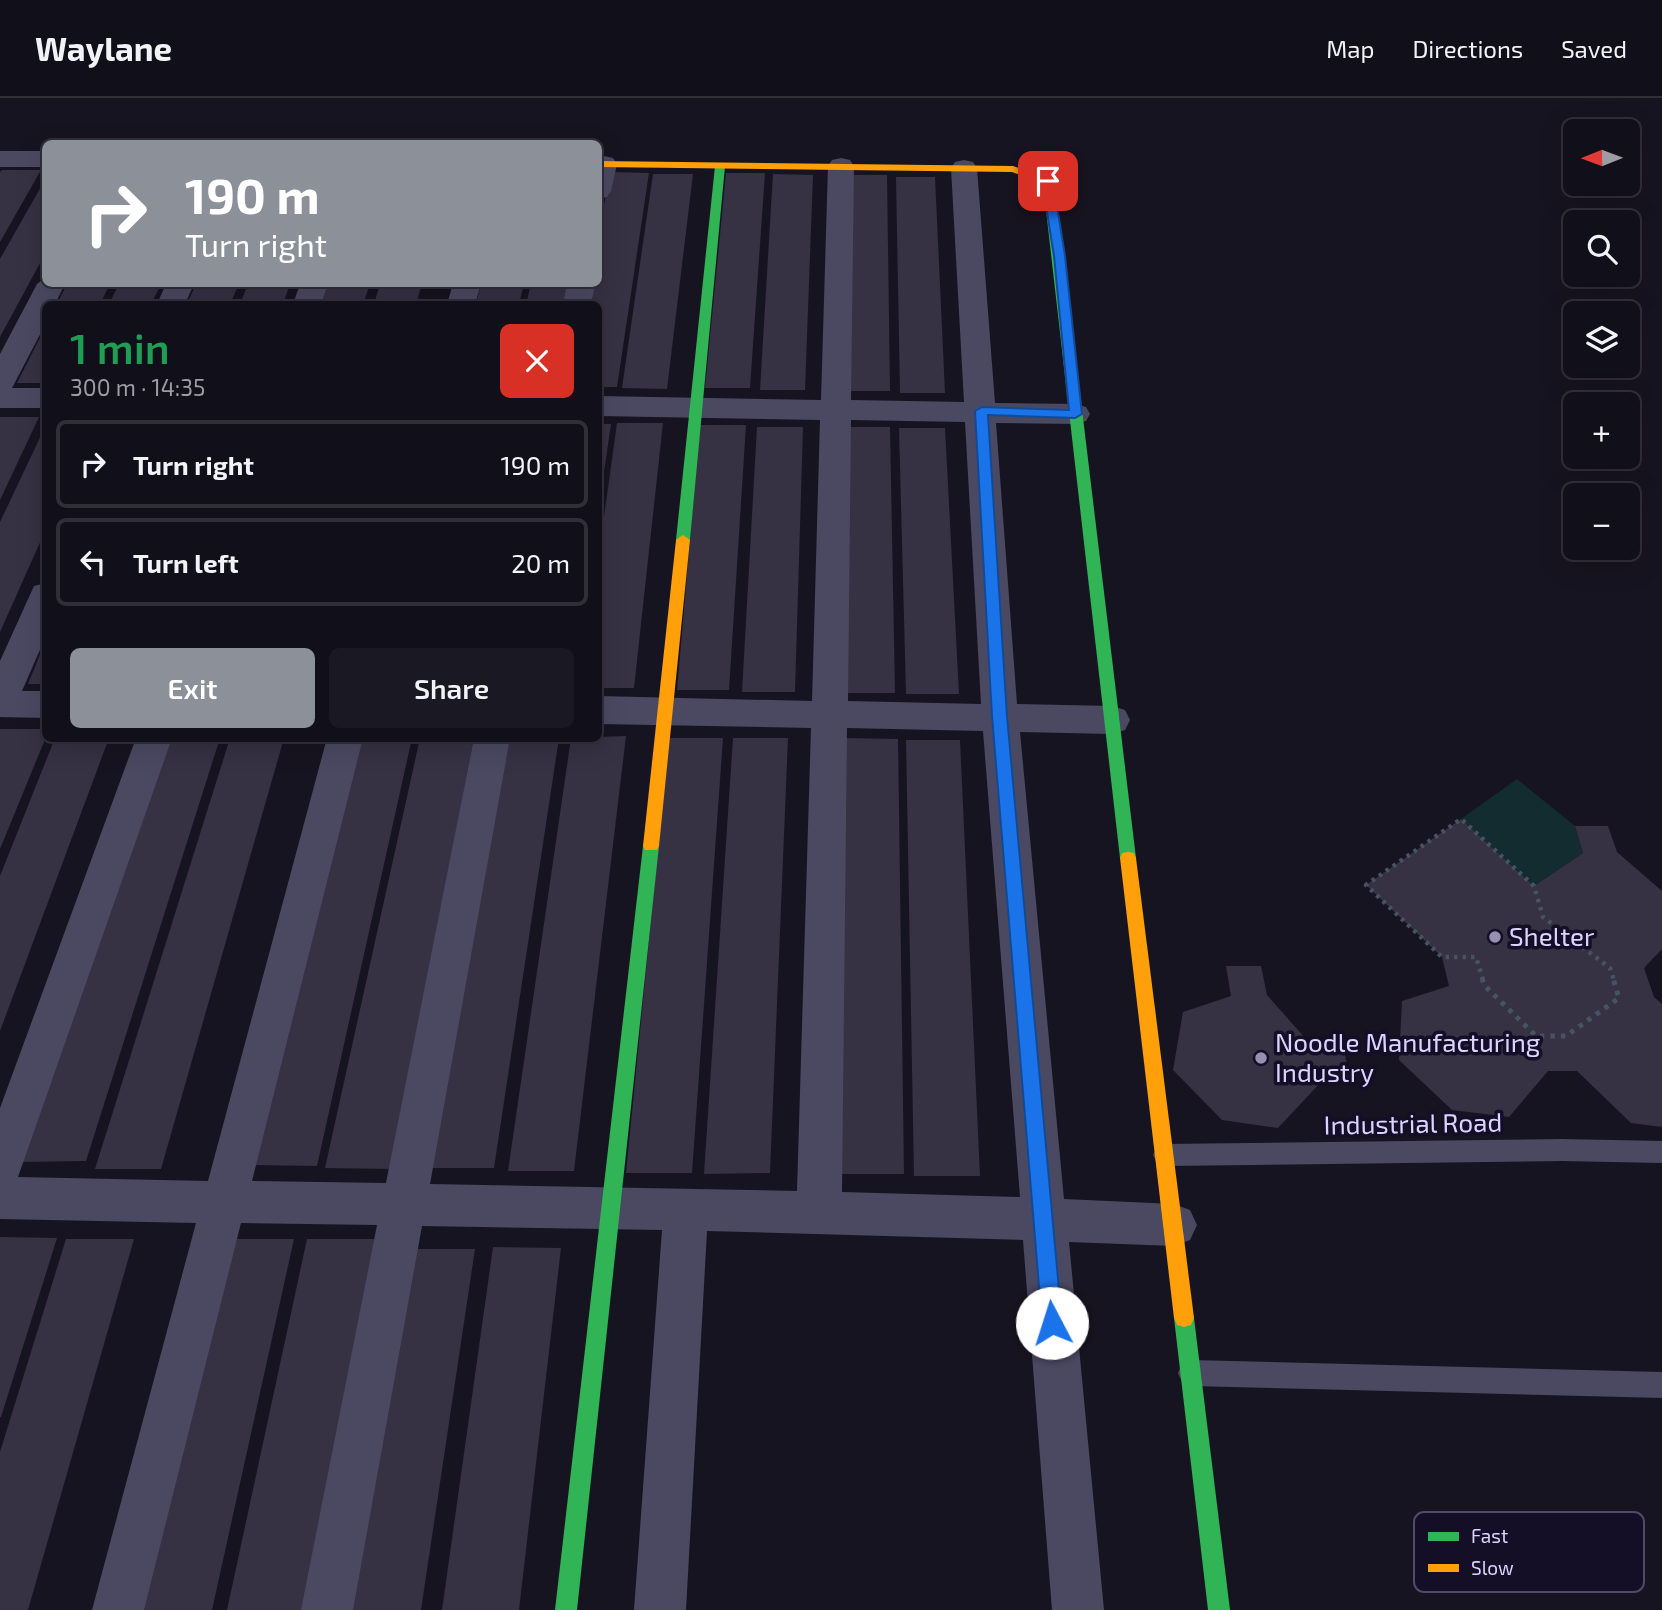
<!DOCTYPE html>
<html lang="en">
<head>
<meta charset="utf-8">
<style>
	:root { --surface:#110f19; --page:#1a1822; --text:#f1f3f6; --muted:#9c9ca2; --line:#302f38; --accent:#8c9099 }
	body { margin:0; font-family:"Exo 2",sans-serif; background:var(--page); color:var(--text); height:100vh; display:flex; flex-direction:column; font-size:26px; white-space:nowrap }
	* { box-sizing:border-box; margin:0 }
	p { font-size:23px; color:var(--muted) }
	.icon { flex:none; width:38px; height:38px; fill:none; stroke:currentColor; stroke-width:2; stroke-linecap:round; stroke-linejoin:round }
	.map { position:relative; flex:1; overflow:hidden }
	.sheet { position:absolute; left:42px; top:203px; width:560px; height:441px; display:flex; flex-direction:column; background:var(--surface); border-radius:10px; box-shadow:0 7px 28px #0002,0 0 0 2px var(--line) }
	.sheet>* { flex:none }
	.guide { position:absolute; left:42px; top:42px; width:560px; height:147px; border-radius:10px; box-shadow:0 7px 28px #0002,0 0 0 2px var(--line); background:#8c9099; color:#fff; overflow:hidden }
	.needle { width:46px; rotate:269deg }
	.controls { position:absolute; left:1563px; top:21px; display:grid; gap:14px }
	.controls a { display:grid; place-items:center; width:77px; height:77px; border-radius:10px; background:var(--surface); box-shadow:0 7px 28px #0002,0 0 0 2px var(--line); font-size:35px }
	.pin { position:absolute; display:grid; place-items:center; width:60px; height:60px; color:#fff; margin:-30px; border-radius:14px; box-shadow:0 4px 10px #0006 }
	.me { position:absolute; width:77px; margin:-38px; rotate:355deg; stroke-linejoin:round; filter:drop-shadow(0 0 5px #0008) }
	.turn { display:flex; align-items:center; gap:24px; height:147px; padding:0 28px; font-size:32px }
	.turn .icon { width:91px; height:91px; stroke-width:2.5 }
	.turn b { display:block; font-size:49px; line-height:60px }
	.round { display:grid; place-items:center; flex:none; width:74px; height:74px; border-radius:10px; background:var(--page) }
	.head { display:flex; align-items:center; justify-content:space-between; height:119px; padding:0 28px }
	h1 { font-size:42px; font-weight:600; line-height:52px; color:#1e9e55 }
	.cta { display:flex; gap:14px; margin-top:auto; padding:14px 28px }
	.cta a { flex:1; height:80px; border-radius:10px; background:var(--accent); color:#fff; font-size:28px; font-weight:600; line-height:80px; text-align:center }
	.cta a+a { background:var(--page); color:var(--text) }
	ul { padding:0; list-style:none }
	li { display:flex; align-items:center; gap:21px; height:88px; margin:0 14px 10px; padding:0 14px; border:4px solid var(--line); border-radius:10px }
	li div { flex:1 }
	li b { display:block; font-size:26px }
	li em { font-style:normal }
	header { display:flex; align-items:center; gap:42px; box-sizing:border-box; height:98px; padding:0 35px; background:var(--surface); border-bottom:2px solid var(--line) }
	header strong { font-size:33px }
	nav { display:flex; gap:38px; margin-inline-start:auto; font-size:24px }
	.map>svg:first-child { display:block }
	.green { fill:#122c2f }
	.building { fill:#363143 }
	.lines { fill:none; stroke-linecap:round; stroke-linejoin:round }
	.path-far1 { stroke:#465362; stroke-width:4.5; stroke-dasharray:3.5 5; stroke-linecap:butt }
	.path { stroke:#465362; stroke-width:5; stroke-dasharray:4.5 6; stroke-linecap:butt }
	.lane { fill:#4b4862; fill-rule:evenodd }
	.street { fill:#4b4862; fill-rule:evenodd }
	.fast { fill:#30b455; fill-rule:evenodd }
	.slow { fill:#ff9f0a; fill-rule:evenodd }
	.route { fill:#1a73e8; stroke:#114b97; stroke-width:2 }
	.poi-dot { fill:#9791b1; stroke:#140e27; stroke-width:2.5 }
	.labels { text-anchor:middle; stroke-width:7; stroke-linejoin:round; paint-order:stroke }
	.poi-label { font-size:26px; fill:#dcd4ff; stroke:#140e27; text-anchor:start }
	.street-label { font-size:26px; fill:#dcd4ff; stroke:#140e27 }
	.key { fill:#140e27; stroke:#504968; stroke-width:2 }
	.key-label { font-size:19px; fill:#dcd4ff }
</style>
</head>
<body>
<header>
<strong>Waylane</strong>
<nav><a>Map</a><a>Directions</a><a>Saved</a></nav>
</header>
<div class="map">
<svg width="1662" height="1512" viewBox="0 0 1662 1512">
	<rect width="100%" height="100%" fill="#171421"/>
	<polygon class="green" points="1517,681 1575,728 1583,755 1534,788 1461,721"/>
	<g class="building">
		<polygon points="2,72 41,72 0,144 0,74"/>
		<polygon points="610,74 649,75 617,289 598,289 598,206 587,206 590,186 598,186 598,140"/>
		<polygon points="726,75 765,75 750,290 705,290"/>
		<polygon points="653,76 693,76 667,291 622,290"/>
		<polygon points="773,76 813,77 805,292 760,292"/>
		<polygon points="848,77 887,77 890,293 845,293"/>
		<polygon points="896,79 935,79 945,295 900,295"/>
		<polygon points="46,80 46,154 0,239 0,161"/>
		<polygon points="67,186 110,186 100,206 57,206"/>
		<polygon points="119,186 161,186 151,206 109,206"/>
		<polygon points="196,186 239,186 230,206 187,206"/>
		<polygon points="248,186 290,186 283,206 240,206"/>
		<polygon points="327,186 370,186 363,206 320,206"/>
		<polygon points="380,186 422,186 416,206 374,206"/>
		<polygon points="481,186 524,186 519,206 476,206"/>
		<polygon points="531,186 573,186 569,206 526,206"/>
		<polygon points="46,228 46,285 17,285"/>
		<polygon points="0,319 39,319 0,402"/>
		<polygon points="617,325 663,325 634,590 598,590 598,462"/>
		<polygon points="598,326 611,326 600,401 598,401"/>
		<polygon points="46,327 46,431 0,534 0,424"/>
		<polygon points="700,327 746,327 729,592 677,592"/>
		<polygon points="757,329 803,329 795,594 742,594"/>
		<polygon points="844,329 890,329 895,595 842,595"/>
		<polygon points="899,330 945,330 959,596 906,596"/>
		<polygon points="45,544 46,586 28,586"/>
		<polygon points="0,631 46,631 46,639 0,751"/>
		<polygon points="626,638 574,1073 508,1073 571,640"/>
		<polygon points="55,640 109,640 0,933 0,778"/>
		<polygon points="165,640 220,640 86,1063 19,1064"/>
		<polygon points="230,640 284,640 161,1071 95,1071"/>
		<polygon points="357,640 412,640 317,1068 250,1067"/>
		<polygon points="420,640 474,640 391,1071 325,1070"/>
		<polygon points="505,640 559,640 494,1070 429,1070"/>
		<polygon points="669,640 723,640 692,1075 626,1075"/>
		<polygon points="733,640 788,640 770,1075 704,1076"/>
		<polygon points="844,640 898,641 904,1076 838,1076"/>
		<polygon points="906,642 960,642 980,1078 914,1078"/>
		<polygon points="1461,721 1534,788 1583,755 1575,728 1608,728 1617,754 1662,793 1662,851 1644,870 1654,899 1662,906 1662,1029 1631,1025 1577,973 1548,973 1509,1019 1452,1012 1399,962 1402,903 1449,888 1442,859 1366,787"/>
		<polygon points="1226,868 1261,868 1267,897 1313,949 1343,948 1351,984 1322,983 1278,1030 1222,1022 1173,972 1183,914 1231,898"/>
		<polygon points="0,1139 57,1140 1,1319 0,1319"/>
		<polygon points="66,1141 134,1141 28,1512 0,1512 0,1354"/>
		<polygon points="226,1141 294,1141 212,1512 134,1512"/>
		<polygon points="307,1141 375,1141 305,1512 227,1512"/>
		<polygon points="493,1149 561,1150 519,1512 442,1512"/>
		<polygon points="407,1151 475,1151 421,1512 344,1512"/>
	</g>
	<g class="lines">
		<polyline class="path-far1" points="1483,882 1476,859 1442,859 1366,787 1461,721 1534,788 1543,819 1610,870 1614,882"/>
		<polyline class="path" points="1482,880 1484,887 1536,938 1566,938 1619,900 1613,880"/>
		<g class="lane">
			<polygon points="1562,1041 1662,1043 1662,1065 1562,1063 1165,1068 1157,1065 1153,1057 1157,1049 1165,1046"/>
			<polygon points="1191,1262 1662,1274 1662,1300 1191,1288 1182,1284 1178,1275 1182,1266"/>
		</g>
		<g class="street">
			<rect x="0" y="53" width="46" height="16"/>
			<polygon points="604,58 613,60 617,66 611,93 607,99 598,101 598,60"/>
			<path d="M841,60L850,62L854,68L851,302L964,304L951,70L955,64L964,62L973,64L977,70L995,305L1075,306L1086,309L1090,316L1086,323L1075,326L996,325L1017,606L1112,608L1125,612L1130,622L1125,632L1112,636L1020,634L1064,1101L1174,1106L1190,1112L1197,1127L1190,1142L1174,1148L1069,1144L1104,1512H1052L1023,1142L707,1133L686,1512H634L662,1132L422,1128L353,1512H301L377,1127L241,1125L144,1512H92L196,1125L0,1121V1010L136,640H172L18,1079L208,1083L327,640H363L252,1083L386,1085L474,640H510L430,1086L797,1093L811,630L598,626V598L812,603L820,322L598,318V298L821,302L828,68L832,62ZM851,322L965,324L981,606L848,603ZM847,630L983,633L1020,1099L842,1094Z"/>
			<polygon points="46,179 46,186 65,186 55,206 46,206 46,225 12,290 46,290 46,310 0,310 0,256 37,186"/>
			<polygon points="166,186 194,186 185,206 157,206"/>
			<polygon points="300,186 328,186 321,206 293,206"/>
			<polygon points="453,186 481,186 475,206 447,206"/>
			<polygon points="567,186 595,186 591,206 563,206"/>
			<polygon points="46,485 46,538 22,593 46,593 46,620 0,619 0,563 34,488"/>
		</g>
		<g class="fast">
			<polygon points="720,65 725,68 690,442 683,447 676,442 715,68"/>
			<polygon points="1052,109 1058,112 1136,760 1134,765 1122,765 1120,760 1046,112"/>
			<polygon points="651,742 657,744 659,748 577,1512 555,1512 643,748 645,744"/>
			<polygon points="1184,1211 1191,1213 1194,1220 1230,1512 1208,1512 1174,1220 1177,1213"/>
		</g>
		<g class="slow">
			<polygon points="598,63 1013,68 1051,81 1058,112 1052,115 1046,112 1042,85 1012,74 598,69"/>
			<polygon points="683,437 690,442 659,748 657,752 645,752 643,748 676,442"/>
			<polygon points="1128,754 1134,755 1136,760 1194,1220 1191,1227 1184,1229 1177,1227 1174,1220 1120,760 1122,755"/>
		</g>
	</g>
	<polygon class="route" points="1048,80 1053,83 1065,158 1082,316 1075,320 988,317 1007,618 1062,1225 1059,1232 1052,1235 1045,1232 1042,1225 992,618 975,313 982,309 1069,312 1054,158 1042,83"/>
	<g class="poi-dot">
		<circle cx="1495" cy="839" r="7"/>
		<circle cx="1261" cy="960" r="7"/>
	</g>
	<g class="labels">
		<g class="poi-label">
			<text x="1509" y="848">Shelter</text>
			<text x="1275" y="954">Noodle Manufacturing<tspan x="1275" dy="30">Industry</tspan></text>
		</g>
		<g class="street-label">
			<text transform="translate(1413 1026) rotate(-1)" y="9">Industrial Road</text>
		</g>
	</g>
	<rect x="1414" y="1414" width="230" height="80" rx="10" class="key"/>
	<rect x="1428" y="1434" width="31" height="9" fill="#30b455"/>
	<rect x="1428" y="1466" width="31" height="8" fill="#ff9f0a"/>
	<g class="key-label">
		<text x="1471" y="1445">Fast</text>
		<text x="1471" y="1477">Slow</text>
	</g>
</svg>
<div class="controls">
<a><svg class="needle" viewBox="-14 -14 28 28"><path d="M0-13l5 13h-10z" fill="#e53935"/><path d="M0 13l5-13h-10z" fill="#9c9ca2"/></svg></a>
<a><svg class="icon" aria-label="search" viewBox="0 0 24 24"><circle cx="10" cy="10" r="6"/><path d="M15 15l6 6"/></svg></a>
<a><svg class="icon" aria-label="layers" viewBox="0 0 24 24"><path d="M12 4l9 5-9 5-9-5zM3 14l9 5 9-5"/></svg></a>
<a>+</a>
<a>−</a>
</div>
<div class="pin" style="left:1048px;top:83px;background:#d93025"><svg class="icon" aria-label="arrive" viewBox="0 0 24 24"><path d="M6 21V4h12l-3 4 3 4H6"/></svg></div>
<svg class="me" style="left:1052px;top:1225px" viewBox="-20 -20 40 40"><circle r="19" fill="#fff"/><path d="M0-13L10 11 0 6-10 11z" fill="#1a73e8"/></svg>
<div class="guide">
<div class="turn"><svg class="icon" aria-label="right" viewBox="0 0 24 24"><path d="M7 20v-9h11M14 6l5 5-5 5"/></svg><div><b>190 m</b>Turn right</div></div>
</div>
<section class="sheet">
<div class="head"><div><h1>1 min</h1><p>300 m · 14:35</p></div><a class="round" style="background:#d93025;color:#fff"><svg class="icon" aria-label="close" viewBox="0 0 24 24"><path d="M6 6l12 12M18 6L6 18"/></svg></a></div>
<ul>
<li><svg class="icon" aria-label="right" viewBox="0 0 24 24"><path d="M7 20v-9h11M14 6l5 5-5 5"/></svg><div><b>Turn right</b></div><em>190 m</em></li>
<li><svg class="icon" aria-label="left" viewBox="0 0 24 24"><path d="M17 20v-9H6M10 6l-5 5 5 5"/></svg><div><b>Turn left</b></div><em>20 m</em></li>
</ul>
<div class="cta"><a>Exit</a><a>Share</a></div>
</section>
</div>
</body>
</html>
